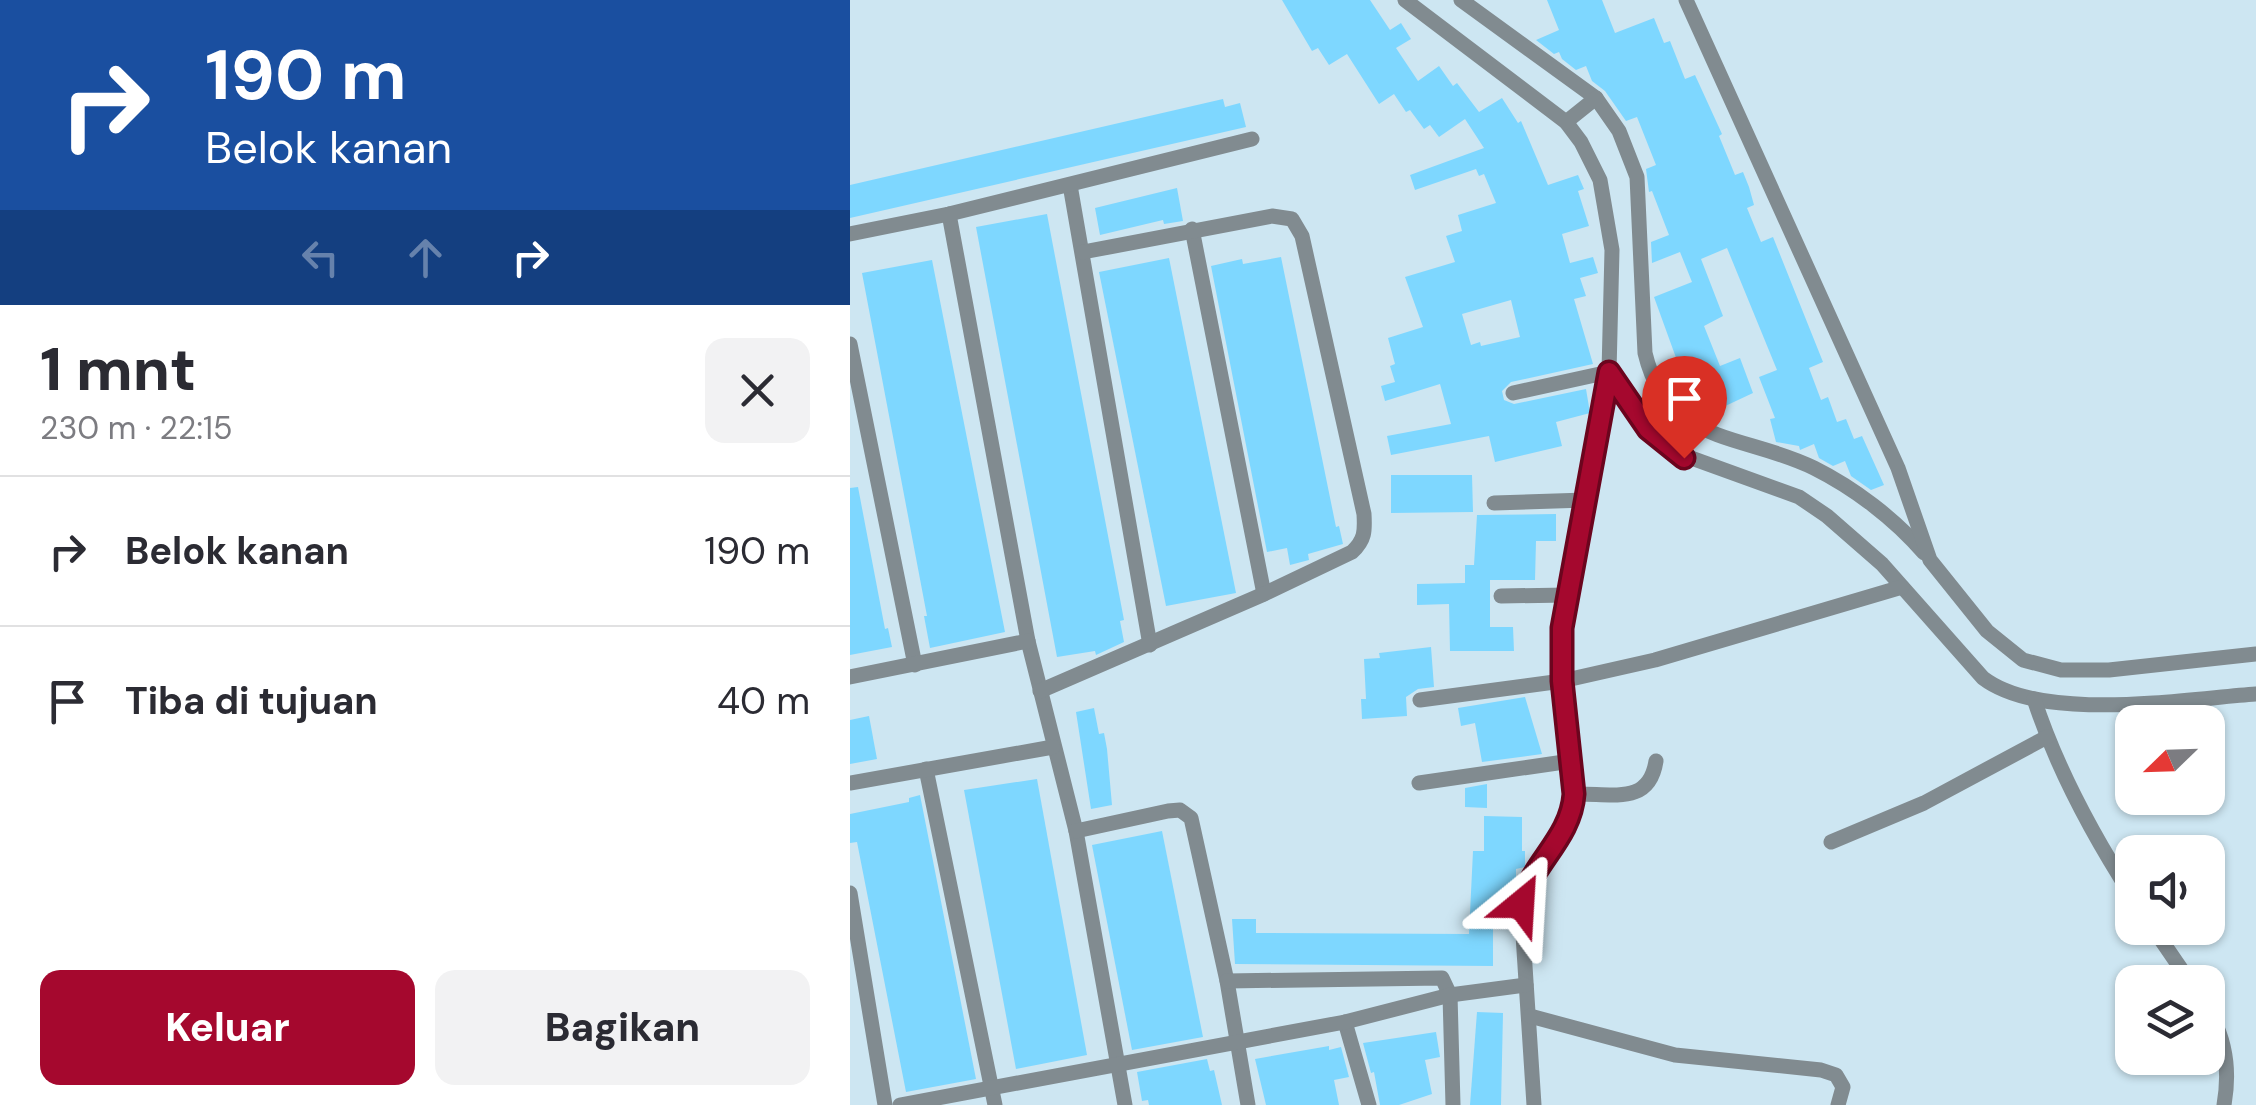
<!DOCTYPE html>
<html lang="id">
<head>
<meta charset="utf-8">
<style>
	:root { --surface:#fff; --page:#f2f2f3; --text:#2b2b33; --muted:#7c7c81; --line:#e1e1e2; --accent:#a5082e }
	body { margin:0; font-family:"DM Sans",sans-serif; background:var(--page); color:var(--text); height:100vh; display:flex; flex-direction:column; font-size:38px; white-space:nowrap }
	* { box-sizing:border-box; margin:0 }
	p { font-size:32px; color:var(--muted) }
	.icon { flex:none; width:55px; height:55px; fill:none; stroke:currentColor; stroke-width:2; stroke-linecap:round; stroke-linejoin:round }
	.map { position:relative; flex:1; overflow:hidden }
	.panel { display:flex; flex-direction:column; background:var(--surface); width:850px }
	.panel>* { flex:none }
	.guide { background:#1a4fa0; color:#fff; overflow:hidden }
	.needle { width:65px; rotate:247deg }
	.buttons { position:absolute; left:1265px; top:705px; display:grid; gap:20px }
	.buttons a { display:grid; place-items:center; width:110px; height:110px; border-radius:20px; background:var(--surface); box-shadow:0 2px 8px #0004; font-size:50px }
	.pin { position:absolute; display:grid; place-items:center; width:85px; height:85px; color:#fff; margin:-102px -42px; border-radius:50% 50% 50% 0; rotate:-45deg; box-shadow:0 0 10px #0007 }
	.pin .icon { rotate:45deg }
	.me { position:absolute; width:110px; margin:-55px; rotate:27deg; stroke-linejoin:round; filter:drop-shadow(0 0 8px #0008) }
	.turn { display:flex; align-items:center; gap:35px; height:210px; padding:0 40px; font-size:45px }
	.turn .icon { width:130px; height:130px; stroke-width:2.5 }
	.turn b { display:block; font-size:70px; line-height:85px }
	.lanes { display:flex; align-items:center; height:95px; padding:0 40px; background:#0003; justify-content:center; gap:50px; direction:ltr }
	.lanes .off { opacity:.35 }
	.round { display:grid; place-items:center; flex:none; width:105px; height:105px; border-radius:20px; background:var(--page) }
	.overview { display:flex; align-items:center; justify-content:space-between; height:170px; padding:0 40px }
	h1 { font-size:60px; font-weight:800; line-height:75px }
	.cta { display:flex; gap:20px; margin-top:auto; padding:20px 40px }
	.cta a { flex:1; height:115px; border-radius:20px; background:var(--accent); color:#fff; font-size:40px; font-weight:800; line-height:115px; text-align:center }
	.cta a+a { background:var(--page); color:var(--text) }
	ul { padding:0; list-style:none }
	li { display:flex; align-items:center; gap:30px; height:150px; padding:0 40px; border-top:2px solid var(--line) }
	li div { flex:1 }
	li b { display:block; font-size:38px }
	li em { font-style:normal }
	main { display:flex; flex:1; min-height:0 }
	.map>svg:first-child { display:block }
	.building { fill:#7ed7ff; fill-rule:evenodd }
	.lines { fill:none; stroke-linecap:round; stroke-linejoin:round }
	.street { stroke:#818b90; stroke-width:15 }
	.route-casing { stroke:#6b051e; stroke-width:25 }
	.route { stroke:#a5082e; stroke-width:18 }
</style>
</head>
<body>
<main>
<section class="panel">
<div class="guide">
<div class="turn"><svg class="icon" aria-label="right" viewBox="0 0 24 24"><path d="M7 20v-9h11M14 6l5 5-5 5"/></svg><div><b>190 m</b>Belok kanan</div></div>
<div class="lanes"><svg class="icon off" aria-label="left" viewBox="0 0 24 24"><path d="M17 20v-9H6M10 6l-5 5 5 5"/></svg><svg class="icon off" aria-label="ahead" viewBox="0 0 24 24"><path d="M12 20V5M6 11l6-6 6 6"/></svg><svg class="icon" aria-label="right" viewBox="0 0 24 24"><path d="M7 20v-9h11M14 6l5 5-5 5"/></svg></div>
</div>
<div class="overview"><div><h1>1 mnt</h1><p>230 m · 22:15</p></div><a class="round"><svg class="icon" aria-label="close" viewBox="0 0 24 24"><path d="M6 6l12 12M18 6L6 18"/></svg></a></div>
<ul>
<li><svg class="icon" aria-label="right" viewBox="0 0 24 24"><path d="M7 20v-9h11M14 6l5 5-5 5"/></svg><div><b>Belok kanan</b></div><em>190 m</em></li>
<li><svg class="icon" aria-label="arrive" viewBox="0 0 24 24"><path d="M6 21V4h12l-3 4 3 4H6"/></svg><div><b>Tiba di tujuan</b></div><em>40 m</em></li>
</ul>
<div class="cta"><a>Keluar</a><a>Bagikan</a></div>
</section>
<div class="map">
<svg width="1406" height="1105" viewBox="0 0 1406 1105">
	<rect width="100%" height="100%" fill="#cde6f2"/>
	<g class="building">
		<path d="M432,0H520L540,30L551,23L561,39L546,48L568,81L589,66L603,86L607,83L629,112L652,98L668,123L671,121L698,185L728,175L734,189L728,191L739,226L712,234L720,263L743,257L748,273L730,278L736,296L724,299L743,364L661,382L652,391L654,400L664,404L736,389L740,413L706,422L712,446L645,462L639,436L541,455L537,436L601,424L590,384L535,401L531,386L545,382L540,366L545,364L538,338L573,327L555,277L605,262L596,236L612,231L608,215L646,203L634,174L629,176L626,169L565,190L560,175L634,148L615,119L589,137L580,125L574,129L560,110L556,112L544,94L529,104L497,54L479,65L468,48L462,51ZM661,300L670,337L631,346L630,342L621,345L612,314Z"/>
		<polygon points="697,0 752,0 765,33 804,18 814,43 820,41 835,79 845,75 872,134 869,136 885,175 893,172 899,187 904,205 897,208 911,242 923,237 973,362 959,368 971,400 978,397 987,422 996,419 1004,439 1012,436 1034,485 1021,490 1001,476 995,461 983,466 969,458 964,444 950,450 949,446 926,442 920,419 925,418 909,377 927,370 877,248 851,259 873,316 854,326 870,366 890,358 903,393 854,416 829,398 819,383 833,377 804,297 842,282 830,252 802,263 801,242 819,235 802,191 799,192 796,169 806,165 787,117 776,121 755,91 742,81 736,66 726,70 712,59 709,52 704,54 686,40 709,30"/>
		<polygon points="373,99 375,107 390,103 396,127 0,218 0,185"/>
		<polygon points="327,188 333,221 314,224 313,220 250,235 245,208"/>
		<polygon points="197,214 274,620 270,621 274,642 246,655 245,651 207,657 126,227"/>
		<polygon points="431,257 486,527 489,526 493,544 458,554 459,560 440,565 437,548 417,552 361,266 392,259 393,264"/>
		<polygon points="319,258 386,593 316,606 249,272"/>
		<polygon points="82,260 155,632 80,648 74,616 77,616 12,273"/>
		<polygon points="541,475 622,475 623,512 541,513"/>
		<polygon points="8,487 35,629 38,628 42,647 0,655 0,488"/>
		<polygon points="706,514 706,541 686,541 685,580 640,580 640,627 663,627 664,651 600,651 599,604 567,605 567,584 615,583 615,565 624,565 627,515"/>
		<polygon points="581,647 584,687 568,689 556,697 557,716 512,719 511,699 516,699 514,659 530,658 529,653"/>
		<polygon points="675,697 692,754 632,762 625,723 611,726 608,708"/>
		<polygon points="244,708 249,734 254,733 257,749 262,805 241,809 226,712"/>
		<polygon points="19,716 27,759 0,764 0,720"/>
		<polygon points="187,779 237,1055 166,1069 114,790"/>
		<polygon points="637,784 637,808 615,807 615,788"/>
		<polygon points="70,795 126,1079 56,1092 7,842 0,843 0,814 59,802 59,798"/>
		<polygon points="634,816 672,817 672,851 675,851 675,867 666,869 666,885 664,891 659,891 657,924 643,924 643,966 385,964 382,919 406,919 406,933 619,934 623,851 634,851"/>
		<polygon points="312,831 353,1037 282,1050 242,845"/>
		<polygon points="627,1012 653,1013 651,1105 620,1105"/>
		<polygon points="586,1032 590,1057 575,1060 582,1094 549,1105 530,1105 524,1072 521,1073 513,1043"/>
		<polygon points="479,1046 479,1050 491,1047 499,1077 484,1080 489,1105 416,1105 405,1059"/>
		<polygon points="357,1059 360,1071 364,1070 372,1105 299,1105 298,1100 292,1101 287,1072"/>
	</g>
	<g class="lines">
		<g class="street">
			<path d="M555,0L716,122L731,142L750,180L762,250L759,372L713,627L712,681L723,809C711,844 680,868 671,904L684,1105"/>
			<path d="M611,0L746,98L769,131L787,177L795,353C817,446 893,433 964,468C1004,488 1045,519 1074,553"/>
			<polyline points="836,0 1048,468 1080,560 1137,631 1173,660 1211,670 1259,670 1406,654"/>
			<polyline points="716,122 746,98"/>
			<polyline points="220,185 300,645"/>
			<polyline points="99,214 178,641 226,831 275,1105"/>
			<polyline points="342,229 414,594"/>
			<polyline points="0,234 99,214 402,139"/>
			<polyline points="0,344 65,665"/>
			<path d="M759,372L798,429L822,451L949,497L977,516L1032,564L1133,678C1192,723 1334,699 1406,694"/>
			<polyline points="663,393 759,372"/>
			<polyline points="644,503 736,500"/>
			<polyline points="651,596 717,595"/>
			<polyline points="0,677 178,641"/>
			<path d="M190,691L414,594L502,552C515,540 515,531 514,514L452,236L442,219L422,216L233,252"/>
			<path d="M1184,699C1207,769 1242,834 1282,896"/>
			<polyline points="570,700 712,681 805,660 1052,587"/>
			<polyline points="76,769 145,1105"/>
			<polyline points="0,783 203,747"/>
			<polyline points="569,783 721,761"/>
			<path d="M724,794C762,793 799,806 806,761"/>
			<polyline points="226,831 318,811 330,810 341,818 377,981 398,1105"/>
			<polyline points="981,842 1074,803 1197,737"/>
			<polyline points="0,893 35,1105"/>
			<polyline points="1303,928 1340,982"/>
			<polyline points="377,981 592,978 600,995 603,1105"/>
			<path d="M1358,1010C1376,1039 1380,1071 1374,1105"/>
			<polyline points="680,1016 825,1055 971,1070 986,1075 993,1087 988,1105"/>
			<polyline points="495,1022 519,1105"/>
			<polyline points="50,1105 495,1022 600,995 676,985"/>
		</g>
	</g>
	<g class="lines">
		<defs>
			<path id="route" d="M671,904C682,863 721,838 724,794L712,681V628L759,372L798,429L834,458"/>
		</defs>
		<use href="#route" class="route-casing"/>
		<use href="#route" class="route"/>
	</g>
</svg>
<div class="buttons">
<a><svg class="needle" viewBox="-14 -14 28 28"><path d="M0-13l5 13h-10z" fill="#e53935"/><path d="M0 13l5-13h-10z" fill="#7c7c81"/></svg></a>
<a><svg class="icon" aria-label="sound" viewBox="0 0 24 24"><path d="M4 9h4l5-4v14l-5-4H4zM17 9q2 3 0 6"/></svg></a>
<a><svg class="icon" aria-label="layers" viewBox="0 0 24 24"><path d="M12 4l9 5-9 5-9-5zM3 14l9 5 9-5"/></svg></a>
</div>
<div class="pin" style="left:834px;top:458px;background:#d93025"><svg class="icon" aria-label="arrive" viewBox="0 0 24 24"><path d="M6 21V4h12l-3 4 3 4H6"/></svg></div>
<svg class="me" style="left:671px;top:904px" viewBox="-20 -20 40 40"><path d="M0-17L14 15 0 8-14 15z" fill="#a5082e" stroke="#fff" stroke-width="4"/></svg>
</div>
</main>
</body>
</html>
